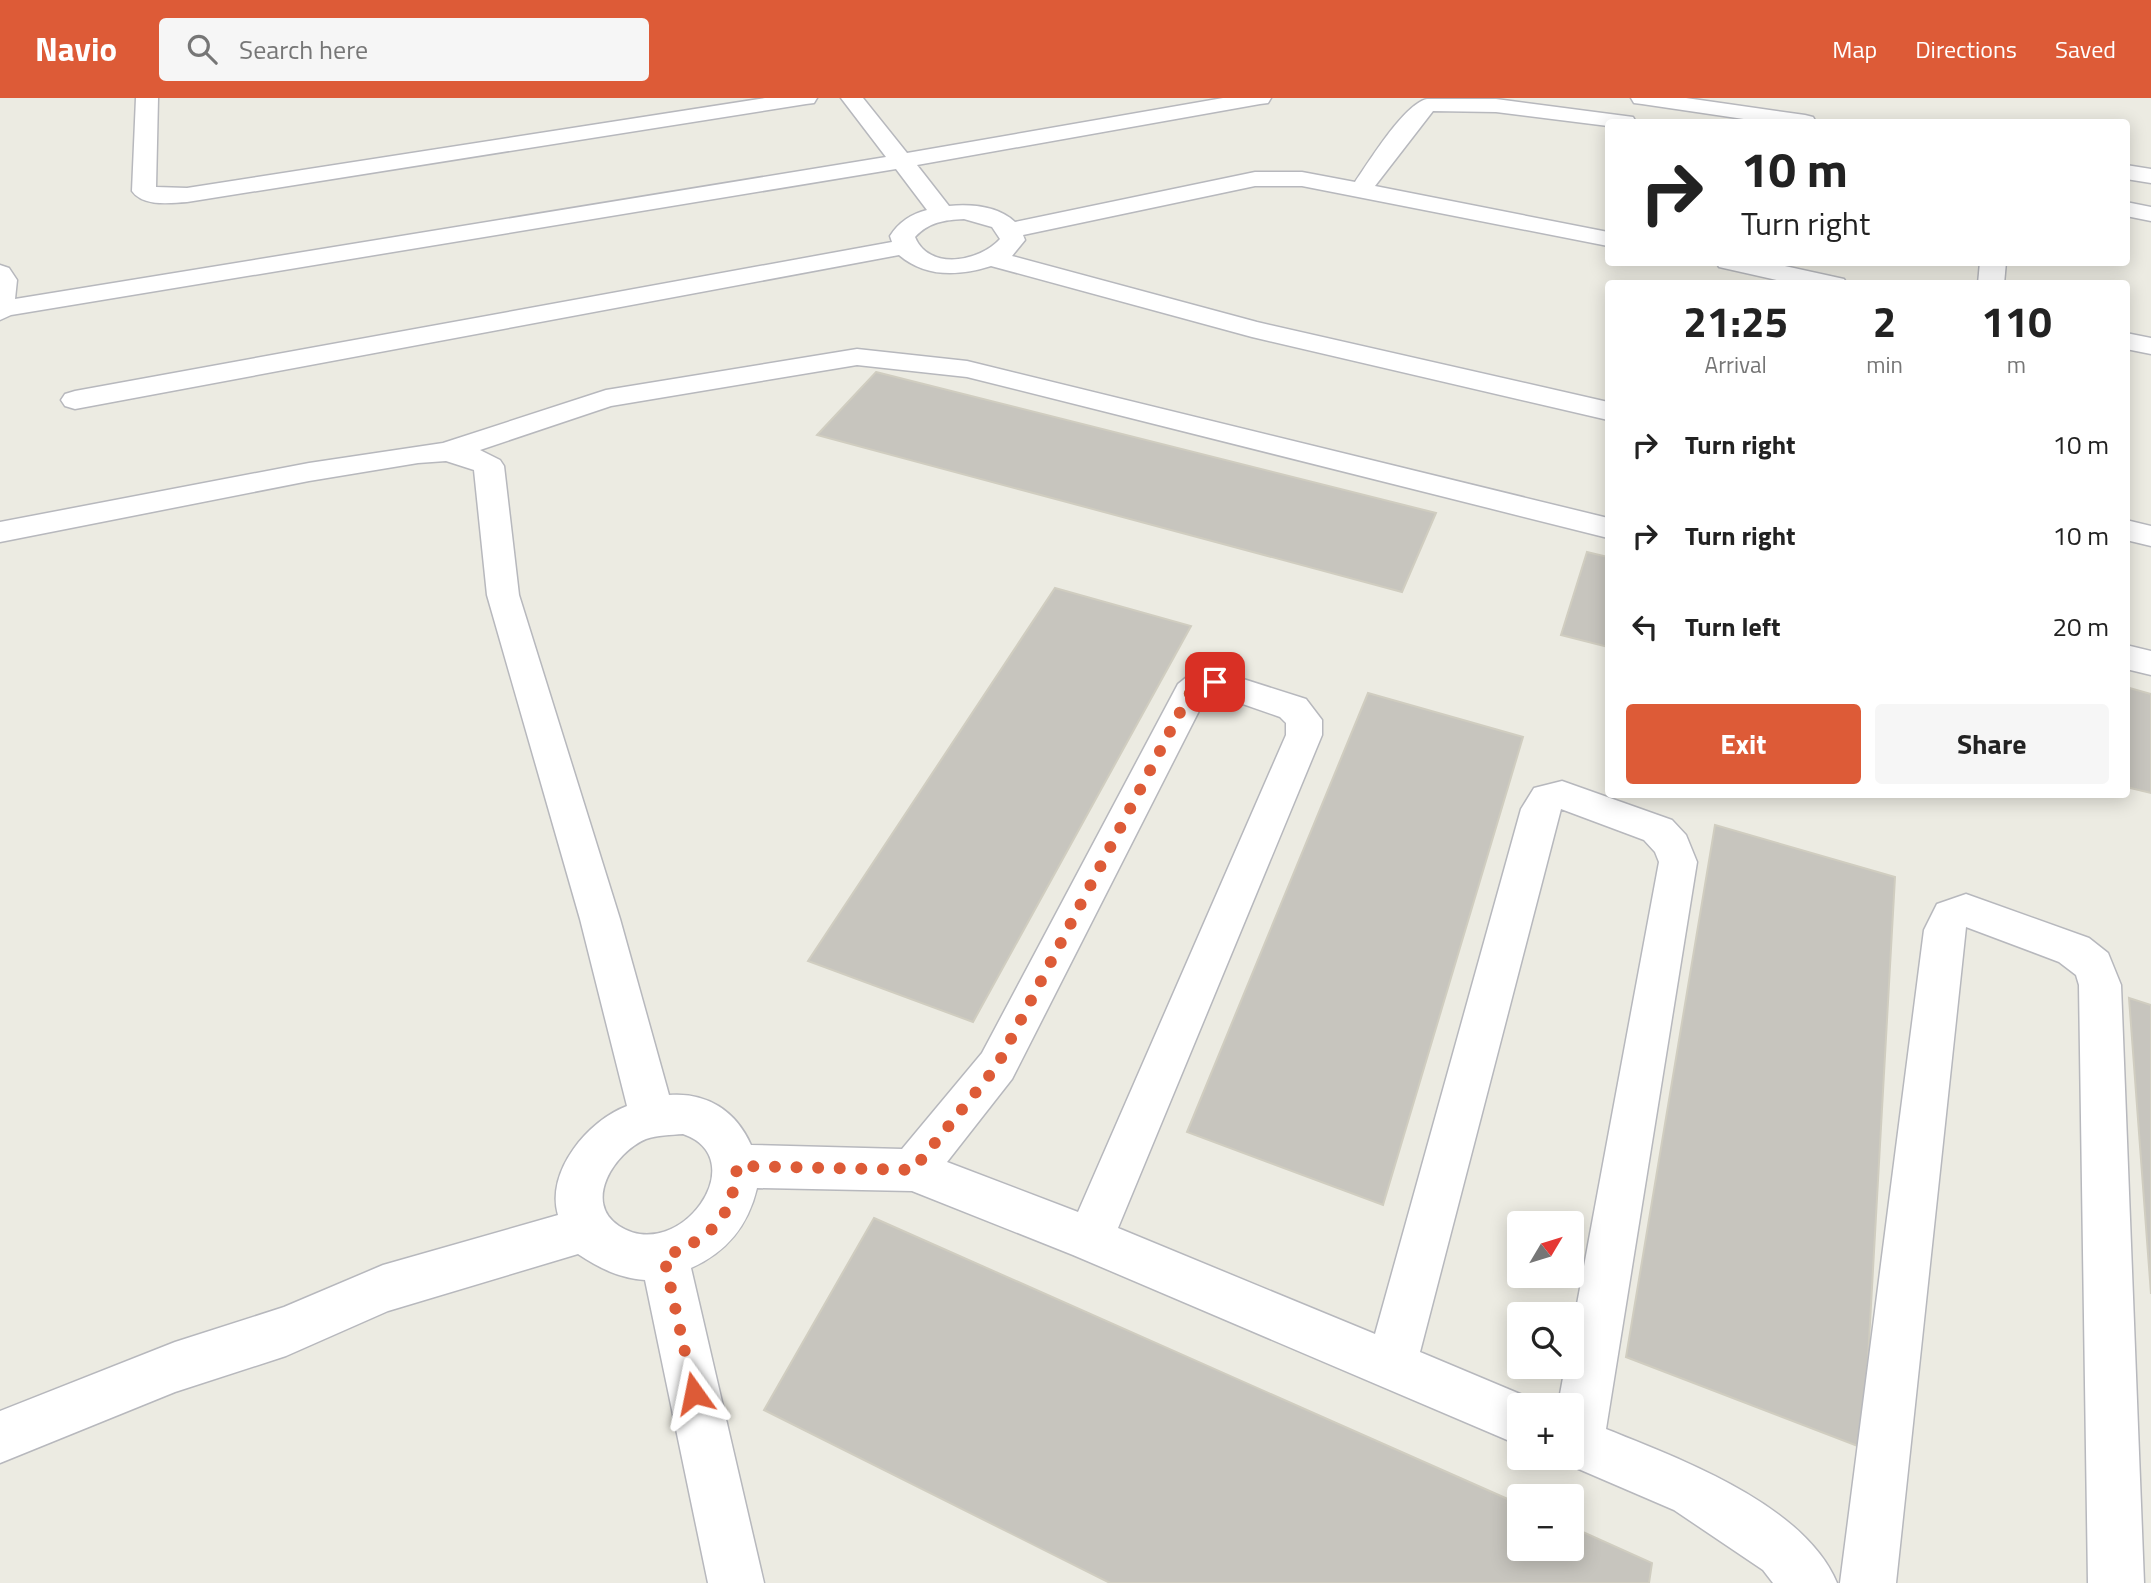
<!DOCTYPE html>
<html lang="en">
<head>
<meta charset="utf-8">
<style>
	:root { --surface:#fff; --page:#f6f6f6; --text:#222; --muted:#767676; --accent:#dd5b37 }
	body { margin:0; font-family:"Titillium Web",sans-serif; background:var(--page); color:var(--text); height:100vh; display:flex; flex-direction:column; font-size:26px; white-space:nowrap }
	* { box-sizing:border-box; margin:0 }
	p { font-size:23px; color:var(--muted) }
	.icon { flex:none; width:38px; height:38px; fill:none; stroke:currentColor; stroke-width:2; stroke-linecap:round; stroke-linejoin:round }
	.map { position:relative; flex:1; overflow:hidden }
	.drawer { position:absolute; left:1605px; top:182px; width:525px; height:518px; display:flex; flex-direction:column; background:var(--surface); border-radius:7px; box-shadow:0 4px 18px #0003 }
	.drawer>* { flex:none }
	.banner { position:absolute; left:1605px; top:21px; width:525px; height:147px; border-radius:7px; box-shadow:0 4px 18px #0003; background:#fff; color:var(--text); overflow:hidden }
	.needle { width:46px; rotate:52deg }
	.buttons { position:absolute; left:1507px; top:1113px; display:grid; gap:14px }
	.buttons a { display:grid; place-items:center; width:77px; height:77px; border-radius:7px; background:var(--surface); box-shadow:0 4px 18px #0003; font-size:35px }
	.pin { position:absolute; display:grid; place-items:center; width:60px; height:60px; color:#fff; margin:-30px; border-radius:14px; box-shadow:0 4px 10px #0006 }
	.me { position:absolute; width:77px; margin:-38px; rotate:348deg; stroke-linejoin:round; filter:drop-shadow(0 0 5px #0008) }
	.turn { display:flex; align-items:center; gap:24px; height:147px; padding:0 21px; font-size:32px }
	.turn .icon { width:91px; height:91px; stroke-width:2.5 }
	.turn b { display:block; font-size:49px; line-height:60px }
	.eta { display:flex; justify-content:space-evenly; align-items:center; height:119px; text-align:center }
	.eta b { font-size:42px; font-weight:700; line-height:49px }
	.button { display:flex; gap:14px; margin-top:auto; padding:14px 21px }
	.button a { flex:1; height:80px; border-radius:7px; background:var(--accent); color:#fff; font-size:28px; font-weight:700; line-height:80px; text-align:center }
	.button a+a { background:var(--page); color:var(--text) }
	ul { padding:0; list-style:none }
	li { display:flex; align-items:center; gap:21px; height:91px; padding:0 21px }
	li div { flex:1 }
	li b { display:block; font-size:26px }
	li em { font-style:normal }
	header { display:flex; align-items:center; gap:42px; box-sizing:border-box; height:98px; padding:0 35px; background:var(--accent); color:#fff }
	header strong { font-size:33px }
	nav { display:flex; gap:38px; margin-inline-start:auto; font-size:24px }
	.search { width:490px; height:63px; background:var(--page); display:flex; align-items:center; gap:18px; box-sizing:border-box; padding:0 24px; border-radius:7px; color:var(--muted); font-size:26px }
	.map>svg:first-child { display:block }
	.building { fill:#c7c5be; stroke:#d0cdc0; stroke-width:2 }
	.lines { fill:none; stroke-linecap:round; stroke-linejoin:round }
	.street-casing { stroke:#b7b8bd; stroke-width:3 }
	.street { fill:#fff; fill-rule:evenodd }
	.route { stroke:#dd5b37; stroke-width:12; stroke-dasharray:0 21.6 }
</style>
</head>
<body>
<header>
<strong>Navio</strong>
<div class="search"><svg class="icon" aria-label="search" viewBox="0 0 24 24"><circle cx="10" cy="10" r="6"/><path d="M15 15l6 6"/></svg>Search here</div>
<nav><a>Map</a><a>Directions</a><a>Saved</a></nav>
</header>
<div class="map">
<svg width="2151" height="1485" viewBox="0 0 2151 1485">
	<rect width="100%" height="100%" fill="#ecebe2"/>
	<g class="building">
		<polygon points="876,274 1436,415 1402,494 817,337"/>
		<polygon points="1587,454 1608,459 1608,549 1561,537"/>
		<polygon points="1055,490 1191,528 973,924 808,863"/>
		<polygon points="2126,589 2151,596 2151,695 2126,689"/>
		<polygon points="1368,595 1523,639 1383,1107 1187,1034"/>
		<polygon points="1715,727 1895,779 1863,1350 1626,1259"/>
		<polygon points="2129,900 2151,907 2151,1196"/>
		<polygon points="874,1120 1519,1406 1519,1451 1572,1451 1572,1429 1652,1465 1649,1485 1110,1485 764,1312"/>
	</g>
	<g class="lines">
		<defs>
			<g id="street">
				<path d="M136,0H158L156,89L187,90L765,0H817L814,5L806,6L187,104C170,105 143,109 132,93Z"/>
				<path d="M841,0H863L907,55L1223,0H1271L1268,5L1260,6L917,67L949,108C971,106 998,108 1015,124L1255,74H1302L1355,84C1369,64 1404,6 1427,1H1496L1633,19L1636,24H1608V28L1496,14L1433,13L1375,88L1608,134V148L1302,88H1255L1023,137L1025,142L1012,158L1257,224L1608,304V322L1252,239L991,168C959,178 926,180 899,157L75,311L65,308L61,302L65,296L75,293L892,144L890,138C899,124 911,116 927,112L896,71L11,217L0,222V167L9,170L17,182L15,201L886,59ZM964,121L992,129L1000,141C979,164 929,173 915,139C929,124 944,122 964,121Z"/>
				<polygon points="1631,0 1686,0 1805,17 1813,19 1816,24 1764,24 1642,6 1634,5"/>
				<polygon points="2126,67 2151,71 2151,85 2126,81"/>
				<polygon points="2126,104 2151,109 2151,123 2126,118"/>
				<polygon points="1716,164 1767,164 1844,181 1847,186 1795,186 1719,169"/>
				<polygon points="1980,164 2006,164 2004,186 1978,186"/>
				<polygon points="2126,235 2151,240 2151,256 2126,251"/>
				<path d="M857,251L967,263L1608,420V440L967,279L857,267L611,308L480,352L500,362L504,368L519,497L620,821L669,997C707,994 736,1013 751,1047L902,1051L982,955L1178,586L1188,578L1215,572L1306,601L1322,622V637L1118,1130L1375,1236L1521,711L1534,690L1562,683L1672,722L1686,737L1697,764L1606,1331C1680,1361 1804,1406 1837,1485H1773L1763,1472L1674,1412L1553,1360H1572V1307H1558L1565,1269H1572V1233L1659,764L1655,754L1644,742L1561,711L1420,1254L1537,1303L1539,1307H1519V1347L1073,1157L912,1093L757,1090C748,1128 727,1154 691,1170L764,1485H708L645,1182C619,1180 599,1170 578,1156L388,1213L286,1258L175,1294L0,1365V1313L175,1244L284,1209L383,1167L558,1117C545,1073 589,1022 627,1008L580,821L487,497L474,372L446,363L418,365L309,383L0,444V424L309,365L443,345L606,292ZM1214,596L1280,619L1286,625V637L1078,1114L947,1064L1012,981L1204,603ZM683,1036C755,1061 679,1167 619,1128C582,1104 615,1054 646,1041C657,1037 671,1037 683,1036Z"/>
				<polygon points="2126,422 2151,428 2151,448 2126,442"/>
				<polygon points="2126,547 2151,553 2151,577 2126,571"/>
				<polygon points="1966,796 2089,840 2108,855 2121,887 2144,1485 2088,1485 2079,887 2076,877 2059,864 1966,829 1896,1485 1840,1485 1924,832 1937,806"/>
			</g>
		</defs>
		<use href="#street" class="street-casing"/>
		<use href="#street" class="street"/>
	</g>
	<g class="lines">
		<path class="route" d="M694,1295L664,1159C712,1138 732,1123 737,1068L913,1072L997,968L1190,595L1200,587L1215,584"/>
	</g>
</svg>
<div class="buttons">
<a><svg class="needle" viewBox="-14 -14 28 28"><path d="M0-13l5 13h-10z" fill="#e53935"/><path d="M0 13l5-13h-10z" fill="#767676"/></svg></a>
<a><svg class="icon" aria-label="search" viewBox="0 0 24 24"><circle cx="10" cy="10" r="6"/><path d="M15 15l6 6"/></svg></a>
<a>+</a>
<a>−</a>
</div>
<div class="pin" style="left:1215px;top:584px;background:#d93025"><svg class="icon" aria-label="arrive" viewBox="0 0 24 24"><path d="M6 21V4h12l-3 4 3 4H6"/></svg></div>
<svg class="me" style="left:694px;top:1295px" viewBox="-20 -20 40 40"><path d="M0-17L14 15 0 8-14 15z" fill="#dd5b37" stroke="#fff" stroke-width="4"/></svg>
<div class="banner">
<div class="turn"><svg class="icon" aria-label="right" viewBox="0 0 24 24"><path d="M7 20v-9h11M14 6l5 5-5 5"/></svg><div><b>10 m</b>Turn right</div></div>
</div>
<section class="drawer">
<div class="eta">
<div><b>21:25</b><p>Arrival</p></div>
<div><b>2</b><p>min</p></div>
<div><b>110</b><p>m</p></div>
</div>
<ul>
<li><svg class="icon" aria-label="right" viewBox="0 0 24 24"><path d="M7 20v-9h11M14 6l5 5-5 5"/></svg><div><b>Turn right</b></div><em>10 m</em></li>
<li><svg class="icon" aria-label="right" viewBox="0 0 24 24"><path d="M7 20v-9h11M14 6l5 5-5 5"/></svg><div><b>Turn right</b></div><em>10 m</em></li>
<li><svg class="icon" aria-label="left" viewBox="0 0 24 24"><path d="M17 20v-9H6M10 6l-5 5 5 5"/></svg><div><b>Turn left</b></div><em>20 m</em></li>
</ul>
<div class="button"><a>Exit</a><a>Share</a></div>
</section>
</div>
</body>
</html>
